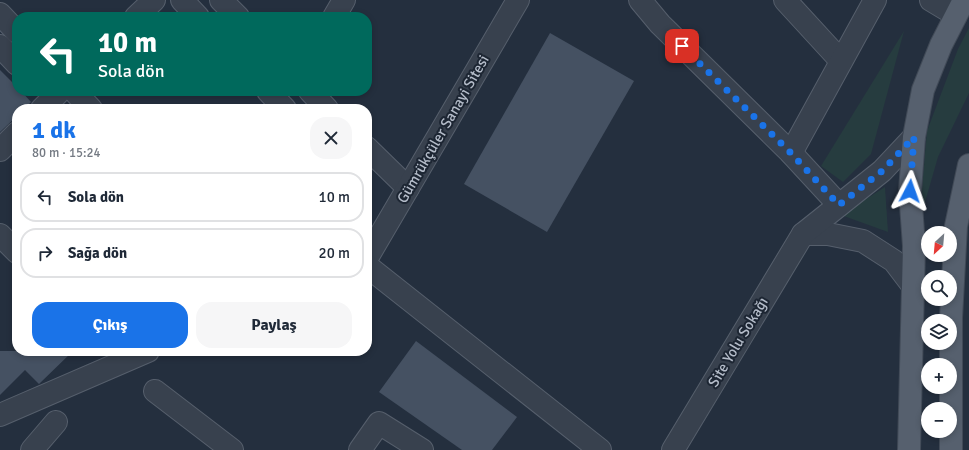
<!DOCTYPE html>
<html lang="tr">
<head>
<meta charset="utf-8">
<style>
	:root { --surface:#fff; --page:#f6f6f7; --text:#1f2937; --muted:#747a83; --line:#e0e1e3; --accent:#1a73e8 }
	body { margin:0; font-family:Signika,sans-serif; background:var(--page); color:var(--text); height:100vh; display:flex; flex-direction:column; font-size:15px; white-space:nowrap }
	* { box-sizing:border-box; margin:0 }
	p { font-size:13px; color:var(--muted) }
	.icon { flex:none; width:22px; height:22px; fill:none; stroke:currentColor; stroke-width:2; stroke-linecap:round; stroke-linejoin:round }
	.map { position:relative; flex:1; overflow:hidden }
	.panel { position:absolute; left:12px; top:104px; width:360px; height:252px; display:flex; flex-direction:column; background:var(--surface); border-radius:16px; box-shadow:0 2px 6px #0003 }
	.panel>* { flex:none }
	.top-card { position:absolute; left:12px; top:12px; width:360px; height:84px; border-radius:16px; box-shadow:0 2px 6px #0003; background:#00695c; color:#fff; overflow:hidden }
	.needle { width:26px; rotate:206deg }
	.tools { position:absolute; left:921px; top:226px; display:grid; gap:8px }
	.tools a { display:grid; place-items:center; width:36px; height:36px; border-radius:50%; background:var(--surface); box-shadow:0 2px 6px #0003; font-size:20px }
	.pin { position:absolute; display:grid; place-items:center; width:34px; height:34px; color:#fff; margin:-17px; border-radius:8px; box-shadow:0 2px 6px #0006 }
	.me { position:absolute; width:44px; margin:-22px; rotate:4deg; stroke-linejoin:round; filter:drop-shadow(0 0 3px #0008) }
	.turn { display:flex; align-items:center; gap:14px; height:84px; padding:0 20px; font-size:18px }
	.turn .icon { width:52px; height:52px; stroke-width:2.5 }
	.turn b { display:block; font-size:28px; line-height:34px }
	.round { display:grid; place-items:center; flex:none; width:42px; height:42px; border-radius:16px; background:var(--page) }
	.overview { display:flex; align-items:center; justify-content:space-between; height:68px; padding:0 20px }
	h1 { font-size:24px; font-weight:700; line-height:30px; color:var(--accent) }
	.action { display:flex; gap:8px; margin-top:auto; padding:8px 20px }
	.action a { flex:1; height:46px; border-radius:16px; background:var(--accent); color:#fff; font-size:16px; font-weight:700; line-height:46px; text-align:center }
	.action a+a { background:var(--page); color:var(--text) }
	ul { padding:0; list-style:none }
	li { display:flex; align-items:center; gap:12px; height:50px; margin:0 8px 6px; padding:0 12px; border:2px solid var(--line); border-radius:16px }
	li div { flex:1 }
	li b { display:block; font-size:15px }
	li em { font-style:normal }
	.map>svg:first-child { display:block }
	.green { fill:#263c3f }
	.building { fill:#455162 }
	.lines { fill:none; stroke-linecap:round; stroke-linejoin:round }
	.minor-casing { stroke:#565f6c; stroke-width:24 }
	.major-casing { stroke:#414a57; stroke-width:24 }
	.minor { stroke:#38414e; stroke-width:22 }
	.major { stroke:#56606e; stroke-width:22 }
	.route { stroke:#1a73e8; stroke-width:7; stroke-dasharray:0 12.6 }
	.labels { text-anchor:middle; stroke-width:4; stroke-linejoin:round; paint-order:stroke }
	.street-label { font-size:15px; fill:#b4bcc9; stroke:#1d2633 }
</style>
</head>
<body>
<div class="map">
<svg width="969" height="450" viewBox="0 0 969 450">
	<rect width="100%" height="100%" fill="#242f3e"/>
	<g class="green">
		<polygon points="969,28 969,93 938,157 919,223 927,131 958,49"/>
		<polygon points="904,31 871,154 843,182 821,166"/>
		<polygon points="885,187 888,232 841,215"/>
	</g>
	<g class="building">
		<polygon points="550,33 634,81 547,232 464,184"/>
		<polygon points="0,70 17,87 17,91 21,91 31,102 24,109 17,109 17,116 0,132"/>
		<polygon points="416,341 517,417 492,450 462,450 379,392"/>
		<polygon points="0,351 73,351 39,384 25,370 0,395"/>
	</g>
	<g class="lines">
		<defs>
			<g id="minor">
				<polyline points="182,0 198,17"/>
				<polyline points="221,0 238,17"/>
				<polyline points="640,0 660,24 791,153 839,205"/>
				<polyline points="785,0 841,61"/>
				<polyline points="931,0 956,15"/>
				<polyline points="0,14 17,32"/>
				<polyline points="136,17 154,0"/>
				<polyline points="334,17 344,0"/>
				<polyline points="0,46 17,64"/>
				<polyline points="74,91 91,109"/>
				<polyline points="268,91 285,109"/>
				<polyline points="310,91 327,109"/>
				<polyline points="42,109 60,91"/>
				<polyline points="367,148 408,188"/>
				<polyline points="0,150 17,133"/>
				<polyline points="791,153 875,0"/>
				<polyline points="803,234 828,234 863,241 894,261 913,286"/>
				<polyline points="0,235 17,252"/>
				<polyline points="367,258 518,0"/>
				<polyline points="367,266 600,450"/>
				<polyline points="155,391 232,450"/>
				<polyline points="0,415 148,351"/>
				<polyline points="32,450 56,422"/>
				<polyline points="360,450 379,423 422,450"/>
				<polyline points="673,450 803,234 882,171 914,137"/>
			</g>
			<g id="major">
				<polyline points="909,450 914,246 910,191 914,137 923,90 941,45 964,0"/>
				<polyline points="951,450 951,318 956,226 969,165"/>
			</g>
		</defs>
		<use href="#minor" class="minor-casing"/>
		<use href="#major" class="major-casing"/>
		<use href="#minor" class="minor"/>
		<use href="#major" class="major"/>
	</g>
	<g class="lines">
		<polyline class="route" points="682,46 791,153 839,205 882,171 914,137 910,191"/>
	</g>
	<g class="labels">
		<g class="street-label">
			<text transform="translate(443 129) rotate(-60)" y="5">Gümrükçüler Sanayi Sitesi</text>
			<text transform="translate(738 342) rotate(-59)" y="5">Site Yolu Sokağı</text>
		</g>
	</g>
</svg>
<div class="tools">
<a><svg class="needle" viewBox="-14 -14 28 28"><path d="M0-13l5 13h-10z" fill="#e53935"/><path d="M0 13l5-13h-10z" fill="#747a83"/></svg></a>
<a><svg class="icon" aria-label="search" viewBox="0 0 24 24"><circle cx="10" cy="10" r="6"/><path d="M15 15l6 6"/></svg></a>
<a><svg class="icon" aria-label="layers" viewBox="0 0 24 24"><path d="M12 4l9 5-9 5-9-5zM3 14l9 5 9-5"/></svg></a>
<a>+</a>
<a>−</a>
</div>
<div class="pin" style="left:682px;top:46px;background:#d93025"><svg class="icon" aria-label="arrive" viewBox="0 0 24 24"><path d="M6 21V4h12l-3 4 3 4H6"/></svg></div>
<svg class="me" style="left:910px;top:191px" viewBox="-20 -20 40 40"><path d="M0-17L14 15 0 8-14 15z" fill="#1a73e8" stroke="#fff" stroke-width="4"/></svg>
<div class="top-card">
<div class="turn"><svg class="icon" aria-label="left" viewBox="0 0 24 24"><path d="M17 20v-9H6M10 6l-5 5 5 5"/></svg><div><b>10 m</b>Sola dön</div></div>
</div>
<section class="panel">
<div class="overview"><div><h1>1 dk</h1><p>80 m · 15:24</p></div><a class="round"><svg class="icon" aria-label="close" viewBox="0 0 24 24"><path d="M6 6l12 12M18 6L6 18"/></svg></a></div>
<ul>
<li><svg class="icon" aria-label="left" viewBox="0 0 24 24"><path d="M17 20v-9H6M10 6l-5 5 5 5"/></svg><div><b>Sola dön</b></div><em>10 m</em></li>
<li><svg class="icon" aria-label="right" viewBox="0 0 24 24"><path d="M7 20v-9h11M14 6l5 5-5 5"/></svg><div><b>Sağa dön</b></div><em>20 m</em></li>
</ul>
<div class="action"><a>Çıkış</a><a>Paylaş</a></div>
</section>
</div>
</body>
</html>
